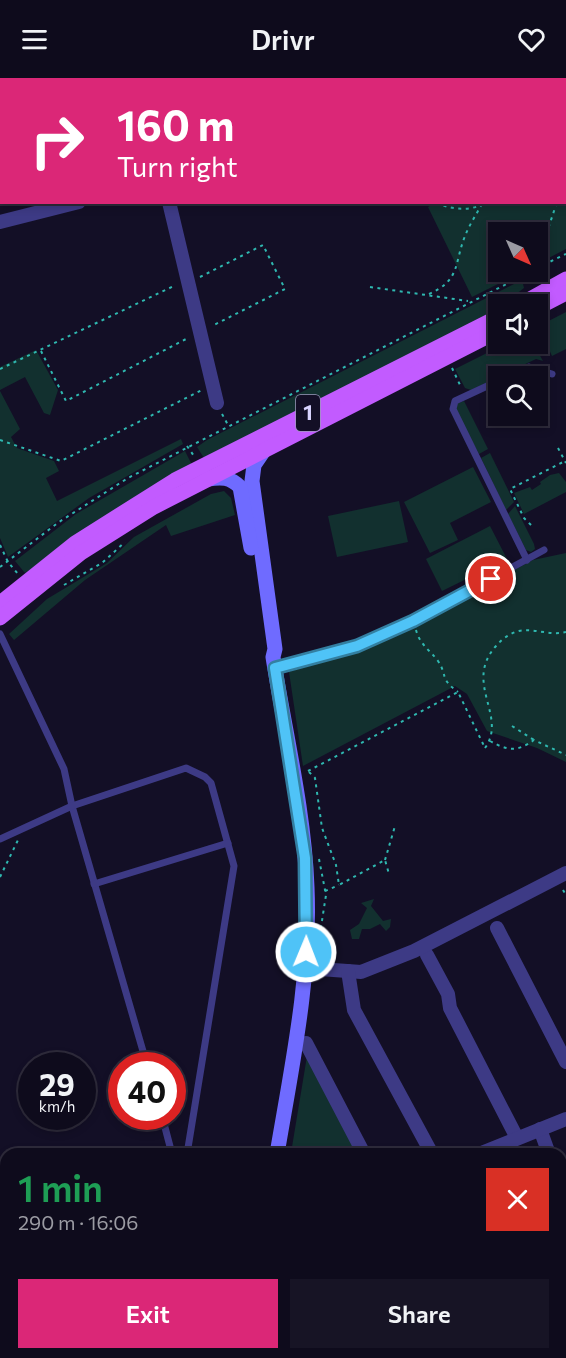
<!DOCTYPE html>
<html lang="en">
<head>
<meta charset="utf-8">
<style>
	:root { --surface:#0e0b1c; --page:#171425; --text:#f1f3f6; --muted:#9b9ba3; --line:#2e2b3b; --accent:#db2777 }
	body { margin:0; font-family:Commissioner,sans-serif; background:var(--page); color:var(--text); height:100vh; display:flex; flex-direction:column; font-size:22px; white-space:nowrap }
	* { box-sizing:border-box; margin:0 }
	p { font-size:20px; color:var(--muted) }
	.icon { flex:none; width:33px; height:33px; fill:none; stroke:currentColor; stroke-width:2; stroke-linecap:round; stroke-linejoin:round }
	.map { position:relative; flex:1; overflow:hidden }
	.side { position:absolute; left:0px; top:1070px; width:567px; height:212px; display:flex; flex-direction:column; background:var(--surface); border-radius:18px 18px 0 0; box-shadow:0 3px 9px #0003,0 0 0 2px var(--line) }
	.side>* { flex:none }
	.hud { position:absolute; left:0px; top:0px; width:567px; height:126px; box-shadow:0 3px 9px #0003,0 0 0 2px var(--line); background:#db2777; color:#fff; overflow:hidden }
	.needle { width:39px; rotate:135deg }
	.buttons { position:absolute; left:488px; top:144px; display:grid; gap:12px }
	.buttons a { display:grid; place-items:center; width:60px; height:60px; border-radius:0px; background:var(--surface); box-shadow:0 3px 9px #0003,0 0 0 2px var(--line); font-size:30px }
	.speed { position:absolute; left:18px; top:974px; display:flex; gap:12px; font-size:30px; font-weight:700; text-align:center }
	.speed>* { display:grid; place-content:center; width:78px; height:78px; border-radius:50%; background:var(--surface); box-shadow:0 3px 9px #0003,0 0 0 2px var(--line); line-height:1 }
	.speed small { font-size:15px; font-weight:400 }
	.speed .limit { border:9px solid #d22; background:#fff; color:#111 }
	.pin { position:absolute; display:grid; place-items:center; width:51px; height:51px; color:#fff; margin:-26px; border:3px solid #fff; border-radius:50%; box-shadow:0 2px 6px #0007 }
	.me { position:absolute; width:66px; margin:-33px; rotate:1deg; stroke-linejoin:round; filter:drop-shadow(0 0 4px #0008) }
	.turn { display:flex; align-items:center; gap:21px; height:126px; padding:0 18px; font-size:27px }
	.turn .icon { width:78px; height:78px; stroke-width:2.5 }
	.turn b { display:block; font-size:42px; line-height:51px }
	.round { display:grid; place-items:center; flex:none; width:63px; height:63px; border-radius:0px; background:var(--page) }
	.head { display:flex; align-items:center; justify-content:space-between; height:102px; padding:0 18px }
	h1 { font-size:36px; font-weight:600; line-height:45px; color:#1e9e55 }
	.button { display:flex; gap:12px; margin-top:auto; padding:12px 18px }
	.button a { flex:1; height:69px; border-radius:0px; background:var(--accent); color:#fff; font-size:24px; font-weight:600; line-height:69px; text-align:center }
	.button a+a { background:var(--page); color:var(--text) }
	header { display:flex; justify-content:space-between; align-items:center; height:78px; padding:0 18px; background:var(--surface); font-size:27px; font-weight:600 }
	.map>svg:first-child { display:block }
	.green { fill:#12302f }
	.lines { fill:none; stroke-linecap:round; stroke-linejoin:round }
	.path { stroke:#2fb8b0; stroke-width:2; stroke-dasharray:3 4.5; stroke-linecap:butt }
	.lane { stroke:#3d3a85; stroke-width:7 }
	.street { stroke:#3d3a85; stroke-width:14 }
	.secondary { stroke:#6f6bff; stroke-width:15 }
	.primary { stroke:#c25bff; stroke-width:15 }
	.route-casing { stroke:#337fa1; stroke-width:15 }
	.route { stroke:#4fc3f7; stroke-width:10 }
	.labels { text-anchor:middle; stroke-width:4.5; stroke-linejoin:round; paint-order:stroke }
	.shield { fill:#130f26; stroke:#9e99be; stroke-width:1.5 }
	.shield-label { font-size:21px; font-weight:bold; fill:#d9d4ff }
</style>
</head>
<body>
<header><svg class="icon" aria-label="menu" viewBox="0 0 24 24"><path d="M4 6h16M4 12h16M4 18h16"/></svg>Drivr<svg class="icon" aria-label="heart" viewBox="0 0 24 24"><path d="M12 20l-8-8c-3-5 5-10 8-4 3-6 11-1 8 4z"/></svg></header>
<div class="map">
<svg width="566" height="1280" viewBox="0 0 566 1280">
	<rect width="100%" height="100%" fill="#130f26"/>
	<g class="green">
		<polygon points="566,59 566,171 537,186 537,154 498,154 498,194 522,194 472,219 428,129 437,124 566,124"/>
		<polygon points="522,202 524,210 503,226 498,226 498,231 487,238 204,380 197,369 207,362"/>
		<polygon points="566,234 566,271 552,278 548,269 538,274 543,283 536,281 471,312 465,310 455,291 505,266 537,266 537,249"/>
		<polygon points="36,272 58,312 50,337 44,335 25,299 0,312 0,289"/>
		<polygon points="0,313 20,351 11,359 17,370 54,383 59,393 46,400 57,423 181,361 183,366 89,420 8,479 0,460"/>
		<polygon points="464,323 488,371 479,376 455,331 456,326"/>
		<polygon points="185,373 192,387 25,495 15,483 76,436"/>
		<polygon points="490,375 514,424 506,432 481,380"/>
		<polygon points="473,389 491,424 450,445 458,462 430,475 404,424"/>
		<polygon points="559,395 566,404 566,414 524,436 514,415 530,409 532,412 541,406 540,404 550,397"/>
		<polygon points="224,413 231,420 235,437 171,458 166,447 85,502 14,562 9,556 47,521 107,485 134,459 211,416"/>
		<polygon points="399,423 408,464 337,479 328,438"/>
		<polygon points="515,428 534,466 535,471 531,474 526,472 508,436"/>
		<polygon points="490,448 507,481 442,513 426,481"/>
		<polygon points="566,475 566,684 537,670 487,653 467,616 455,608 303,688 289,594 396,555 533,482"/>
		<polygon points="374,821 371,828 383,843 391,841 390,849 386,853 380,846 370,851 362,851 359,861 352,861 350,852 359,846 367,830 361,825"/>
		<polygon points="308,972 361,1075 291,1075"/>
	</g>
	<g class="lines">
		<g class="path">
			<polyline points="178,0 178,2"/>
			<polyline points="509,0 510,2"/>
			<polyline points="566,43 566,44"/>
			<polyline points="420,124 422,128 429,124"/>
			<path d="M437,124C448,132 474,134 485,124"/>
			<polyline points="546,186 544,163 557,124"/>
			<polyline points="537,190 566,176"/>
			<polyline points="200,199 263,167 285,211 212,248"/>
			<polyline points="370,209 468,223"/>
			<path d="M429,216C461,202 454,185 465,158C469,148 475,138 481,128"/>
			<polyline points="41,273 66,323 188,260"/>
			<polyline points="452,290 461,309"/>
			<polyline points="0,291 176,207"/>
			<polyline points="222,336 228,347"/>
			<polyline points="0,362 61,383 202,312"/>
			<polyline points="187,368 194,378"/>
			<polyline points="558,370 566,385"/>
			<polyline points="531,447 524,440 510,411 565,383"/>
			<polyline points="0,467 8,484 18,496"/>
			<polyline points="0,489 59,444 128,400 530,194"/>
			<polyline points="64,507 102,485 125,464"/>
			<path d="M416,552C420,567 430,572 438,583C448,598 439,600 458,614"/>
			<polyline points="512,648 534,662"/>
			<path d="M490,663C508,673 517,674 534,662L566,677"/>
			<path d="M485,670C508,638 463,605 496,568C502,561 510,555 519,553C535,550 550,558 566,554"/>
			<polyline points="308,693 458,614 485,670"/>
			<polyline points="309,694 315,700 322,750 336,787 339,807 385,782 389,796"/>
			<polyline points="319,781 326,817 321,849"/>
			<polyline points="385,782 395,748"/>
			<polyline points="0,799 18,762"/>
			<polyline points="563,812 566,817"/>
			<polyline points="325,813 339,807"/>
		</g>
		<g class="lane">
			<polyline points="506,298 529,289 552,296"/>
			<polyline points="498,303 455,323 453,331 527,482"/>
			<polyline points="0,556 64,691 72,728 147,987"/>
			<polyline points="275,590 357,568 413,543 544,472"/>
			<polyline points="0,761 72,728 186,690 205,699 211,705 234,788 187,1076"/>
			<polyline points="94,806 228,765"/>
			<polyline points="162,1038 172,1076"/>
			<polyline points="0,1268 6,1272"/>
			<polyline points="11,1275 19,1280"/>
			<polyline points="136,1280 139,1275"/>
		</g>
		<g class="street">
			<polyline points="148,0 148,2"/>
			<polyline points="425,2 428,0"/>
			<polyline points="169,124 217,325"/>
			<polyline points="0,144 79,124"/>
			<polyline points="497,850 566,984"/>
			<polyline points="427,877 448,916 450,930 517,1060"/>
			<polyline points="306,890 361,894 414,873 566,795"/>
			<polyline points="348,893 354,932 432,1076"/>
			<polyline points="306,965 364,1076"/>
			<polyline points="540,1051 549,1076"/>
			<polyline points="479,1076 566,1041"/>
			<polyline points="561,1108 566,1122"/>
			<polyline points="561,1195 566,1193"/>
			<polyline points="510,1275 511,1280"/>
			<polyline points="300,1280 314,1275"/>
			<polyline points="541,1280 553,1275"/>
		</g>
		<g class="secondary">
			<polyline points="558,0 559,2"/>
			<polyline points="566,15 566,16"/>
			<path d="M265,371L254,387L252,403L275,571L273,579C285,655 304,731 307,809C311,899 292,987 277,1076"/>
			<path d="M208,401C222,399 230,399 240,409L251,470"/>
			<polyline points="243,1280 244,1275"/>
		</g>
		<g class="primary">
			<polyline points="521,226 566,201"/>
			<polyline points="537,230 566,215"/>
			<polyline points="0,525 75,465 175,402 498,239"/>
			<polyline points="0,540 81,475 154,429 498,253"/>
		</g>
	</g>
	<g class="lines">
		<defs>
			<polyline id="route" points="306,874 305,780 275,590 357,568 413,543 491,501"/>
		</defs>
		<use href="#route" class="route-casing"/>
		<use href="#route" class="route"/>
	</g>
	<g class="labels">
		<rect class="shield" x="296" y="317" width="24" height="36" rx="4.5"/>
		<g class="shield-label">
			<text x="308" y="342">1</text>
		</g>
	</g>
</svg>
<div class="buttons">
<a><svg class="needle" viewBox="-14 -14 28 28"><path d="M0-13l5 13h-10z" fill="#e53935"/><path d="M0 13l5-13h-10z" fill="#9b9ba3"/></svg></a>
<a><svg class="icon" aria-label="sound" viewBox="0 0 24 24"><path d="M4 9h4l5-4v14l-5-4H4zM17 9q2 3 0 6"/></svg></a>
<a><svg class="icon" aria-label="search" viewBox="0 0 24 24"><circle cx="10" cy="10" r="6"/><path d="M15 15l6 6"/></svg></a>
</div>
<div class="speed"><div>29<small>km/h</small></div><div class="limit">40</div></div>
<div class="pin" style="left:491px;top:501px;background:#d93025"><svg class="icon" aria-label="arrive" viewBox="0 0 24 24"><path d="M6 21V4h12l-3 4 3 4H6"/></svg></div>
<svg class="me" style="left:306px;top:874px" viewBox="-20 -20 40 40"><circle r="17" fill="#4fc3f7" stroke="#fff" stroke-width="3"/><path d="M0-11L8 9 0 5-8 9z" fill="#fff"/></svg>
<div class="hud">
<div class="turn"><svg class="icon" aria-label="right" viewBox="0 0 24 24"><path d="M7 20v-9h11M14 6l5 5-5 5"/></svg><div><b>160 m</b>Turn right</div></div>
</div>
<section class="side">
<div class="head"><div><h1>1 min</h1><p>290 m · 16:06</p></div><a class="round" style="background:#d93025;color:#fff"><svg class="icon" aria-label="close" viewBox="0 0 24 24"><path d="M6 6l12 12M18 6L6 18"/></svg></a></div>
<div class="button"><a>Exit</a><a>Share</a></div>
</section>
</div>
</body>
</html>
